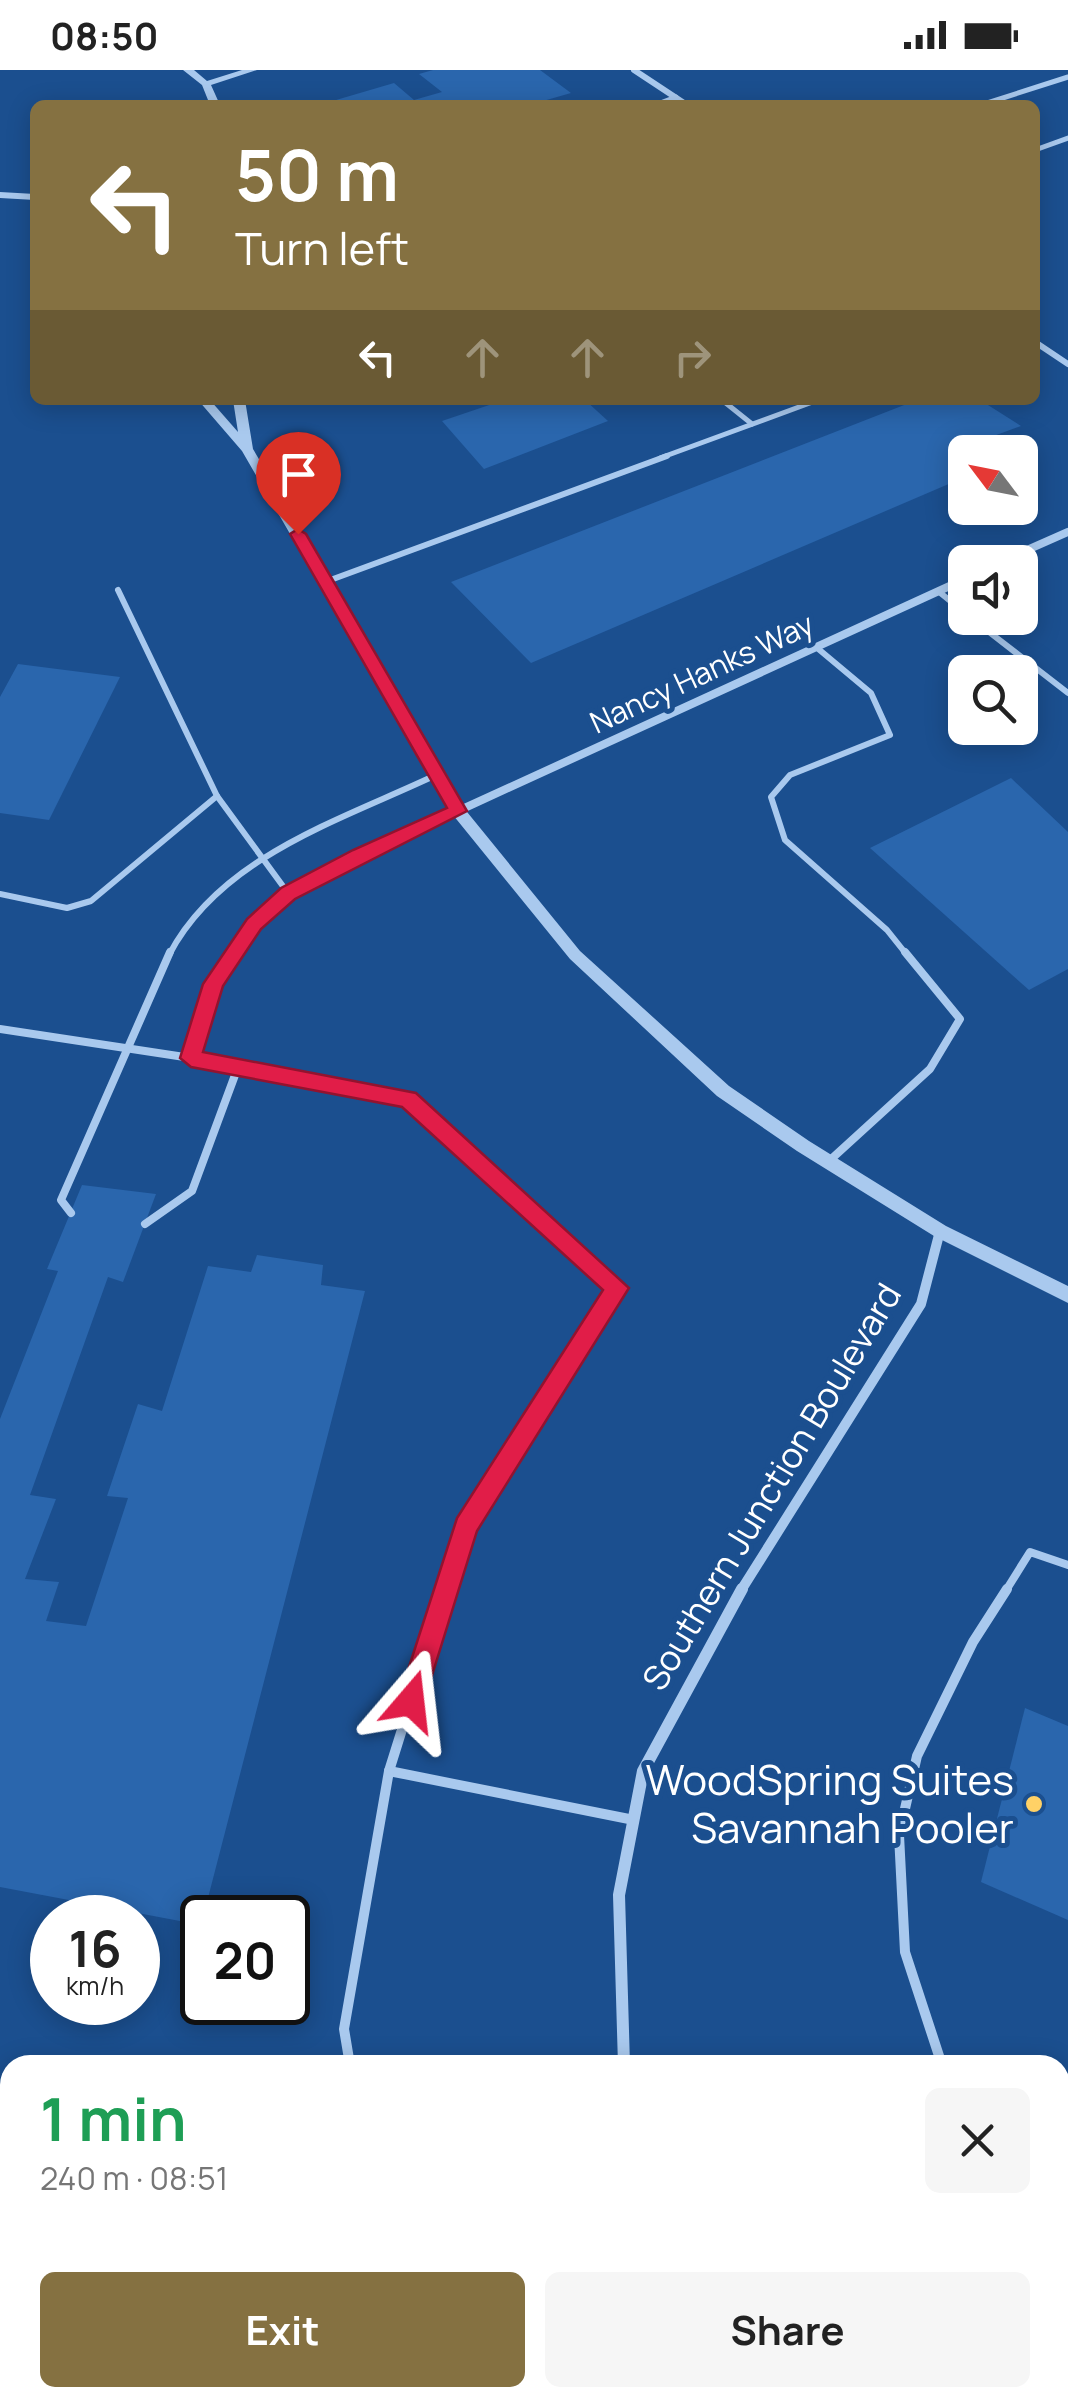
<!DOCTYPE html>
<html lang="en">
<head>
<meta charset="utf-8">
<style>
	:root { --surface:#fff; --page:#f6f6f6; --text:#222; --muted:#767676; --accent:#857141 }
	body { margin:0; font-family:Manrope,sans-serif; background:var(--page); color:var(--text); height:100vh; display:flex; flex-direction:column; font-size:38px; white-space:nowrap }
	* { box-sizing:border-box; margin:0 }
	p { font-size:32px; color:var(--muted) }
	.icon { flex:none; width:55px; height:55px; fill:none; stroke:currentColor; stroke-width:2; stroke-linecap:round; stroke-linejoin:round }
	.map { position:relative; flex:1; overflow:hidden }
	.sheet { position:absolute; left:0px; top:1985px; width:1070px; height:352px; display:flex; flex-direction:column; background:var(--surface); border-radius:30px 30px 0 0; box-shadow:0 5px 25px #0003 }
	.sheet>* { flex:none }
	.hud { position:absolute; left:30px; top:30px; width:1010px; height:305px; border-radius:15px; box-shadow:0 5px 25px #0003; background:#857141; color:#fff; overflow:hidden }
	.needle { width:65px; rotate:302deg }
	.fabs { position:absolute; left:948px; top:365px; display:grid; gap:20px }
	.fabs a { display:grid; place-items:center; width:90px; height:90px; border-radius:15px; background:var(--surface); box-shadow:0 5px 25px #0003; font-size:50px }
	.speed { position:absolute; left:30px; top:1825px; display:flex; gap:20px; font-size:50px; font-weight:700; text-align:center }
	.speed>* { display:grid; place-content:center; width:130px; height:130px; border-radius:50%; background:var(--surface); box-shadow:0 5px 25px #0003; line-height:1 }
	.speed small { font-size:25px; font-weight:400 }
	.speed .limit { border:5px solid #111; border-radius:15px; background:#fff; color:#111 }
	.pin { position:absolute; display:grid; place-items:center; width:85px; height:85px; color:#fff; margin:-102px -42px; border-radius:50% 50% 50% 0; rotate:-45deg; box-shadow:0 0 10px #0007 }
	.pin .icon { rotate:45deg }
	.me { position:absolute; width:110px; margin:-55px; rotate:17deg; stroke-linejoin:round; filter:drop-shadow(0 0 8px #0008) }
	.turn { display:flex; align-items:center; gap:35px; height:210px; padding:0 40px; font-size:45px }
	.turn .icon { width:130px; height:130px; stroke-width:2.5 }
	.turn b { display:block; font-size:70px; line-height:85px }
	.lanes { display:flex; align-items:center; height:95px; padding:0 40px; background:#0003; justify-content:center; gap:50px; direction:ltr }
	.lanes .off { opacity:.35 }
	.round { display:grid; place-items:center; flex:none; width:105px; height:105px; border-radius:15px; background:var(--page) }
	.summary { display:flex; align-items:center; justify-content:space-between; height:170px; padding:0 40px }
	h1 { font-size:60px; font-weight:700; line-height:75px; color:#1e9e55 }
	.button { display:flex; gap:20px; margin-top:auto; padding:20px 40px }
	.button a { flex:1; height:115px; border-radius:15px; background:var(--accent); color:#fff; font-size:40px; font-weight:700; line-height:115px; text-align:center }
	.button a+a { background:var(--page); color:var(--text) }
	.status { display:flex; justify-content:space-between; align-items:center; height:70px; padding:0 50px; background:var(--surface); direction:ltr }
	.status svg { height:28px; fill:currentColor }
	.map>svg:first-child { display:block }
	.building { fill:#2a66ad }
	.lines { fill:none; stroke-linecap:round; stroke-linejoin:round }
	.service-far3 { stroke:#a9c9ee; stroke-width:5 }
	.service-far2 { stroke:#a9c9ee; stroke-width:6 }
	.service-far1 { stroke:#a9c9ee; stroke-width:8 }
	.service { stroke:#a9c9ee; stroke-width:10 }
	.minor-far3 { stroke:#a9c9ee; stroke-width:6 }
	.minor-far2 { stroke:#a9c9ee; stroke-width:8 }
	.minor-far1 { stroke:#a9c9ee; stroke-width:10 }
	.minor { stroke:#a9c9ee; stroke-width:12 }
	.tertiary { fill:#a9c9ee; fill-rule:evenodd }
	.route { fill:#e11d48; stroke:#92132f; stroke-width:2.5 }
	.poi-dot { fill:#ffd166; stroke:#1b4f8f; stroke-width:4 }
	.labels { text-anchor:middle; stroke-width:10; stroke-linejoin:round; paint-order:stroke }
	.far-street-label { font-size:30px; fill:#fff; stroke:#1b4f8f }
	.street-label { font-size:35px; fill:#fff; stroke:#1b4f8f }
	.near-poi-label { font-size:42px; fill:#fff; stroke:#1b4f8f; text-anchor:end }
</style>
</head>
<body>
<div class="status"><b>08:50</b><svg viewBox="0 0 49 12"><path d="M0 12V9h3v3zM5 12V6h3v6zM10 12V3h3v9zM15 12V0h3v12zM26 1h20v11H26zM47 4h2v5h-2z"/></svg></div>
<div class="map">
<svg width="1068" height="2337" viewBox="0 0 1068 2337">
	<rect width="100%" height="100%" fill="#1b4f8f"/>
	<g class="building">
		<polygon points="433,0 540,0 571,23 529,35 319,35 394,13 414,30 442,22 419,4"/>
		<polygon points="504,330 585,330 608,351 484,399 442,351"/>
		<polygon points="917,330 980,330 1021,356 972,374 984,382 965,382 965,407 531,593 451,512"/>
		<polygon points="18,594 120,607 49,750 0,743 0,627"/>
		<polygon points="1011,708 1068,762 1068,899 1029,920 870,778"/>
		<polygon points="82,1115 156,1124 123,1212 108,1207 30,1425 56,1429 25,1509 59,1512 46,1551 86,1556 128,1428 107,1426 138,1334 162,1341 208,1196 251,1202 257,1185 323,1195 321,1215 365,1221 201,1855 0,1817 0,1349 58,1201 47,1199"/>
		<polygon points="1025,1638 1068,1656 1068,1850 981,1812"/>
	</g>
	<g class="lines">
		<g class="service-far3">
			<polyline points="655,35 676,27"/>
			<polyline points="981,35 1068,7"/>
			<polyline points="1035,80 1068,68"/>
			<polyline points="722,330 752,354"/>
			<polyline points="660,388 818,330"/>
		</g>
		<g class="service-far2">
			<polyline points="325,512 667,386"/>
			<polyline points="118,520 217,726 288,823"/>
			<polyline points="938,521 965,543"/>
			<polyline points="971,548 1068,623"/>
			<polyline points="816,577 871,623 890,665 790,705 771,727 785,770 887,860 907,885"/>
			<polyline points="0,824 67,838 91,831 217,726"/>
			<path d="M169,885C221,786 341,750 436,705"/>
			<path d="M230,885C281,808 378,776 458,741"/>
		</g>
		<g class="service-far1">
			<polyline points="0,959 191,988 409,1029 617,1219 466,1456 445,1522"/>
			<polyline points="191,988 209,923 231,882"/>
			<polyline points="828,1092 930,999 960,949 905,882"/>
			<polyline points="71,1143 61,1130 170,882"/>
			<polyline points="145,1154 192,1121 238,997"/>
			<polyline points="1005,1522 1030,1482 1068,1495"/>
		</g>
		<g class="service">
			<polyline points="389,1701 634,1750"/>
			<polyline points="350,1995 344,1959 389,1701 446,1519"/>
			<polyline points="942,1995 905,1882 899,1765 917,1686 973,1572 1007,1519"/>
			<polyline points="1060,2149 1068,2155"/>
			<polyline points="423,2328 427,2337"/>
			<polyline points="340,2337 347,2328"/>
		</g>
		<g class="minor-far3">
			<polyline points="634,0 687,35"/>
			<polyline points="1035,272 1068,294"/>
		</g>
		<g class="minor-far2">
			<polyline points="1000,492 1068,462"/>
			<polyline points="458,741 965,509"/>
		</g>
		<polyline class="minor-far1" points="740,1522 921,1234 940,1161"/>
		<g class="minor">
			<polyline points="624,1995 619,1825 643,1701 742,1519"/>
			<polyline points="768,2328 773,2337"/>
		</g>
		<g class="tertiary">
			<polygon points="183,0 194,0 207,11 242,0 257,0 211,15 220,35 210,35 202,15"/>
			<polygon points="0,122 35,124 35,130 0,128"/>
			<polygon points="198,330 210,330 238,362 233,330 245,330 253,379 463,737 580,881 729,1016 809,1071 946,1156 1068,1216 1068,1233 934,1166 797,1081 717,1026 570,889 453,745 242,381"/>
		</g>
	</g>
	<polygon class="route" points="298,459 306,464 467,741 295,829 261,859 223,916 203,982 416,1023 629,1218 477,1461 424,1631 421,1641 411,1644 401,1641 398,1631 457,1448 603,1220 402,1037 191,997 180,988 203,914 247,849 281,818 353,780 447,738 290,464"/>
	<circle class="poi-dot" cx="1034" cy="1734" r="10"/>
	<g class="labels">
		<g class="far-street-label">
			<text transform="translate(702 604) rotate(-25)" y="10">Nancy Hanks Way</text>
		</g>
		<g class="street-label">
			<text transform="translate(772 1417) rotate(-59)" y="12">Southern Junction Boulevard</text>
		</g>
		<g class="near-poi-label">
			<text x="1014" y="1725">WoodSpring Suites<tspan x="1014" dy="48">Savannah Pooler</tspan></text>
		</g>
	</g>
</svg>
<div class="fabs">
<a><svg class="needle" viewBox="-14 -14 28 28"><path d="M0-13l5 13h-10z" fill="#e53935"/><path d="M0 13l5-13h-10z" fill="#767676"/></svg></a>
<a><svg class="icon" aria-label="sound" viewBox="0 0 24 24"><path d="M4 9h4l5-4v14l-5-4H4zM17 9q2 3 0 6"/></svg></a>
<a><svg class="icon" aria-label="search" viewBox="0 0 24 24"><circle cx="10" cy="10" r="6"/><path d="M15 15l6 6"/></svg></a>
</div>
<div class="speed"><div>16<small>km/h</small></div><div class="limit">20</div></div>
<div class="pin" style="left:298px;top:464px;background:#d93025"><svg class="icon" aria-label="arrive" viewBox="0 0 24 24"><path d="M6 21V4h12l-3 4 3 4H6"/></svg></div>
<svg class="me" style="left:411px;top:1631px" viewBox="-20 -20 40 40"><path d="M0-17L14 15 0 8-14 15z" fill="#e11d48" stroke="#fff" stroke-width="4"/></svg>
<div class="hud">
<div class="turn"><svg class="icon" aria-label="left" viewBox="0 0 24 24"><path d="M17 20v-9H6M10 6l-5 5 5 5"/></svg><div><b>50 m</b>Turn left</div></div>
<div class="lanes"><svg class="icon" aria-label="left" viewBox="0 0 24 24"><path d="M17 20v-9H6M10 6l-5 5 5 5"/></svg><svg class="icon off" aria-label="ahead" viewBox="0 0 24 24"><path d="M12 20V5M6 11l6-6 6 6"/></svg><svg class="icon off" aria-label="ahead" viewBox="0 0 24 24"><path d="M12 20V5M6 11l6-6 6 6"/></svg><svg class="icon off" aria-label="right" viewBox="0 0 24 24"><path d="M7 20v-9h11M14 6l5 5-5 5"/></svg></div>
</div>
<section class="sheet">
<div class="summary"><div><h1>1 min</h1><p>240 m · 08:51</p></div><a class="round"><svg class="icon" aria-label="close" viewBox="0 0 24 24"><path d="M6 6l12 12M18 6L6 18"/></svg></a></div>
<div class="button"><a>Exit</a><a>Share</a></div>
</section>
</div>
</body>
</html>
